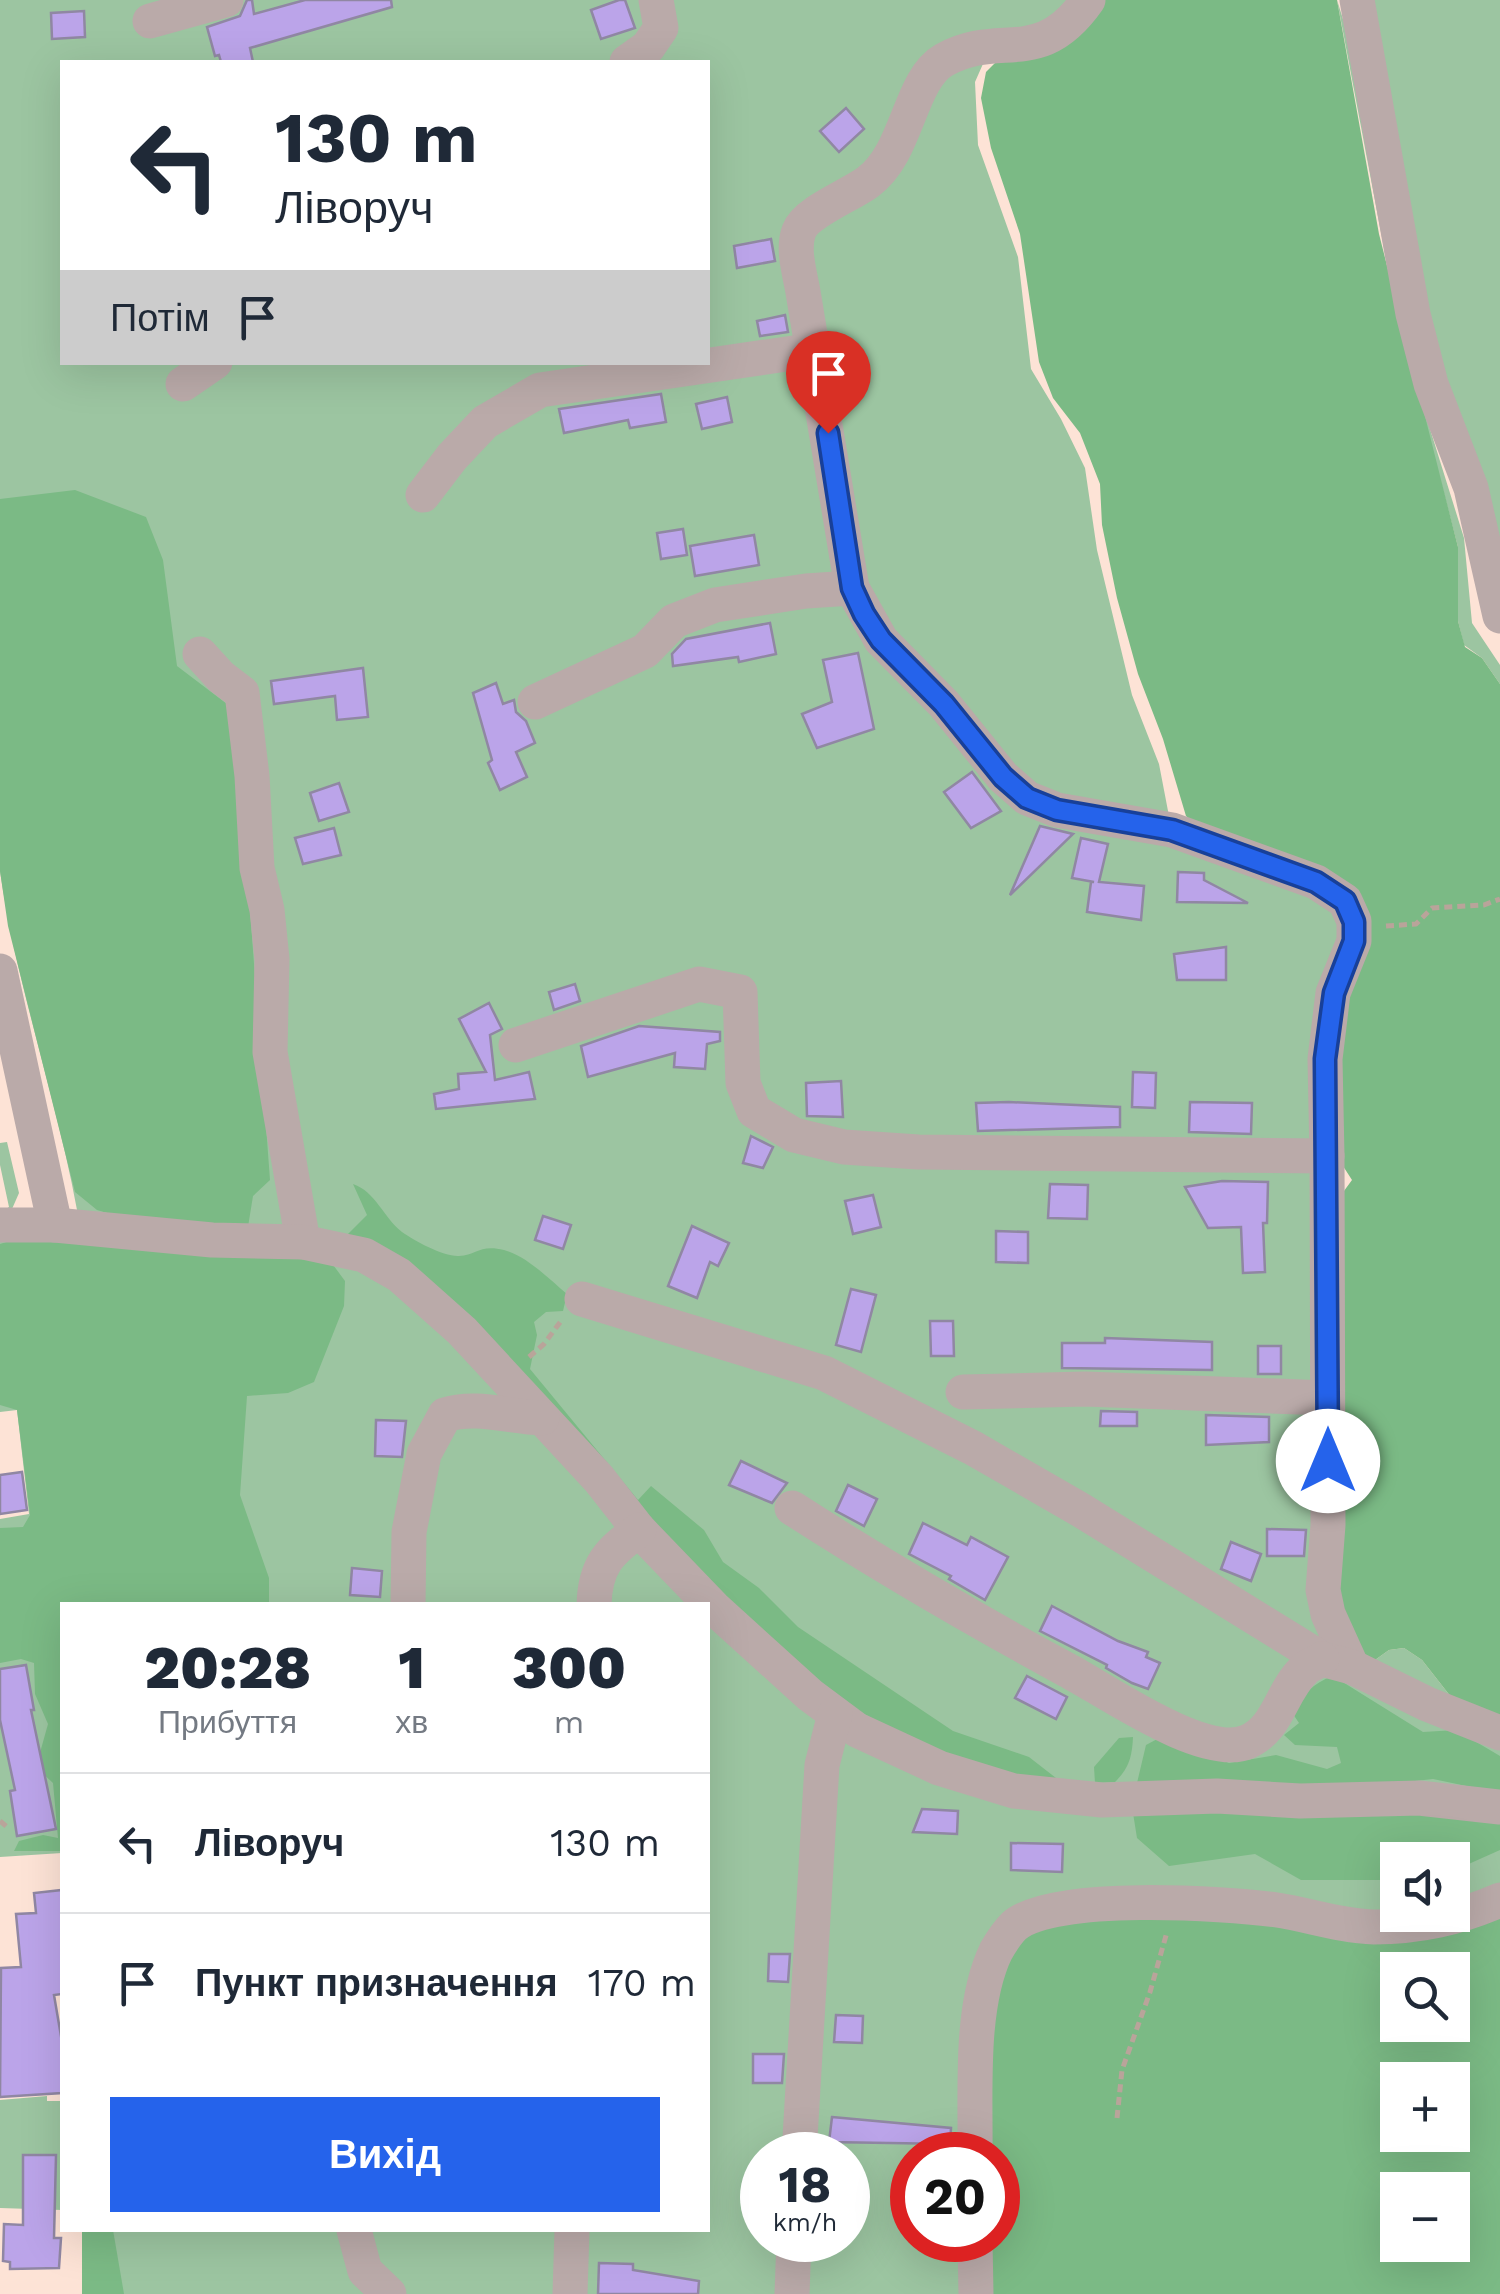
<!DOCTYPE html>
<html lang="uk">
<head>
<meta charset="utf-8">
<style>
	:root { --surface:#fff; --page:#f6f6f7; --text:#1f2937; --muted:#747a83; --line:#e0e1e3; --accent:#2563eb }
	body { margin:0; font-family:"Work Sans",sans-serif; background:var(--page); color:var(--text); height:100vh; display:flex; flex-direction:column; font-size:38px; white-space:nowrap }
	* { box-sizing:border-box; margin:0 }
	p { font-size:32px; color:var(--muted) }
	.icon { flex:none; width:55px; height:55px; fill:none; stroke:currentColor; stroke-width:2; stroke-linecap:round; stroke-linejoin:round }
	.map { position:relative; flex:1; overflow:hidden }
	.drawer { position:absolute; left:60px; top:1602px; width:650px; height:630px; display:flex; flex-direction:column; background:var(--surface); border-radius:0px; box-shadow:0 10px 40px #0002 }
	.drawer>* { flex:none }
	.banner { position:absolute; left:60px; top:60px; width:650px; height:305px; border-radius:0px; box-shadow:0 10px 40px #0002; background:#fff; color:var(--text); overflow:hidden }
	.controls { position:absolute; left:1380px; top:1842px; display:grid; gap:20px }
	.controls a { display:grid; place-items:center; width:90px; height:90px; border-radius:0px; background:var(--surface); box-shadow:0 10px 40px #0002; font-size:50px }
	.speed { position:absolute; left:740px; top:2132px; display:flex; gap:20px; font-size:50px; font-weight:700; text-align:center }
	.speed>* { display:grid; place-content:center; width:130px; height:130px; border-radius:50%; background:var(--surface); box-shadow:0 10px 40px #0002; line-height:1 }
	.speed small { font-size:25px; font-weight:400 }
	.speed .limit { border:15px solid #d22; background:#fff; color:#111 }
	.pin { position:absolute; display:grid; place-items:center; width:85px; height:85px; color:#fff; margin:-102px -42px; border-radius:50% 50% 50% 0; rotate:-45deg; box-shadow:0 0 10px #0007 }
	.pin .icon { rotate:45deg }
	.me { position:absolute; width:110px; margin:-55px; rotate:0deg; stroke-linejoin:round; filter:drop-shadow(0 0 8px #0008) }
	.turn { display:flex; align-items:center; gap:35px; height:210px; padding:0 50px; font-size:45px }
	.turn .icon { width:130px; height:130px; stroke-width:2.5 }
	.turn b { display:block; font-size:70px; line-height:85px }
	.then { display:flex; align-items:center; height:95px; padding:0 50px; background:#0003; gap:20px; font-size:38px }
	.eta { display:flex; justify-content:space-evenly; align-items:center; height:170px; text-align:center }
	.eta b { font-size:60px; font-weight:800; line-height:70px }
	.button { display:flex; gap:20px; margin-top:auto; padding:20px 50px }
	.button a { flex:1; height:115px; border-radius:0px; background:var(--accent); color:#fff; font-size:40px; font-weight:800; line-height:115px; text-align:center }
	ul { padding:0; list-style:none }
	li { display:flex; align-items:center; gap:30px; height:140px; padding:0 50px; border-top:2px solid var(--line) }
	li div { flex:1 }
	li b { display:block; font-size:38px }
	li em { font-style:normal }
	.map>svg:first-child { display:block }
	.green { fill:#9cc5a1; fill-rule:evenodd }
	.forest { fill:#7bba85; fill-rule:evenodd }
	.building { fill:#bba4e9; stroke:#9087a3; stroke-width:2.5 }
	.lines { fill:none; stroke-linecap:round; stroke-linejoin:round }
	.path { stroke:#b9a49a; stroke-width:5; stroke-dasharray:8 5; stroke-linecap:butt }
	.minor { stroke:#baaaa9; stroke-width:35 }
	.route-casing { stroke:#184099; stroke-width:25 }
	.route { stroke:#2563eb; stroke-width:18 }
</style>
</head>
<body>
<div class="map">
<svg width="1500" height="2294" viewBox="0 0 1500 2294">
	<rect width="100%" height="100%" fill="#fde3d6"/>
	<g class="green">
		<path d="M0,0H1083L1064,23L1038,36L1002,43L986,57L975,82L978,145L1018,257L1031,369L1061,419L1085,468L1097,550L1132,695L1159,764L1173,837L1328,895C1362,931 1337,951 1326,990C1321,1007 1321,1027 1319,1045L1322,1505L1316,1595L1320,1619L1339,1652C1305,1650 1296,1675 1278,1698C1268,1710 1257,1723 1247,1735H1208L1151,1710L1147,1721L1195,1744L1243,1751L1273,1739L1287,1704L1314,1670L1339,1669L1372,1688L1500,1741V1797L1404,1786L1370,1790L1236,1787L1124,1790L1122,1813L1230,1806L1334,1812L1417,1806L1500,1819V1890L1453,1911L1452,1860H1398V1915H1400L1380,1917L1277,1902L1130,1897L1042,1902L1014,1919L984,1953L975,1985L969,2060V2155H912V2240H970V2294H82V2230H708V1605H62V1853L0,1857V1519L29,1514L17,1410L0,1412V1240L82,1239C63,1115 18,996 0,871ZM62,62H708V362H62ZM762,2155H848V2240H762Z"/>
		<polygon points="1337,0 1347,32 1390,280"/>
		<polygon points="1362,0 1500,0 1500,587 1438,382"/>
		<polygon points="1411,368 1464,538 1472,623 1500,665 1500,684 1482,658 1464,645 1458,621 1458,547"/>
		<polygon points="7,1142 19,1193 12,1209 0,1213 9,1207 0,1165 0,1143"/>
		<polygon points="1404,1648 1422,1660 1462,1711 1368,1665 1389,1650"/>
		<polygon points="47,2096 47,2101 62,2101 62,2210 0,2208 0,2100"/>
	</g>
	<g class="forest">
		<polygon points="1097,0 1337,0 1379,234 1458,547 1458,621 1465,647 1482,658 1500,684 1500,1726 1462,1711 1422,1660 1404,1648 1389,1650 1368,1665 1334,1612 1333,1206 1352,1180 1334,1152 1331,1085 1359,915 1209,837 1186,816 1163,739 1138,674 1117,598 1102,525 1100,484 1080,433 1053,398 1039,362 1020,234 991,148 981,98 986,72 1005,53"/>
		<polygon points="75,490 146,517 163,560 177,666 227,704 239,761 270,1180 253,1196 247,1233 137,1222 97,1210 75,1192 8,926 0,871 0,499"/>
		<path d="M353,1184C376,1192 383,1217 402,1232C415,1241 444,1257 459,1256C477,1255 480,1244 504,1250C527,1256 549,1279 567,1294L563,1311L546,1312L534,1322L537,1335L530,1369L638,1500L651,1486L704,1530L723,1562L759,1588L798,1627L953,1731L1029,1757L1056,1778L992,1776L905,1737L827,1693L347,1235L367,1215Z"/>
		<polygon points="16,1239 328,1258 345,1281 344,1306 314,1382 288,1393 247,1396 240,1495 269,1578 269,1605 62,1605 62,1851 14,1851 19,1841 43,1835 58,1838 53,1783 36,1767 48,1724 35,1694 34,1663 21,1659 0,1663 0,1528 23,1527 30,1515 17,1410 0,1405 0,1244"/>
		<path d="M1333,1676L1423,1732L1456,1730L1500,1756V1793L1433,1779L1352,1788L1137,1783L1146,1745L1161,1737L1229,1763L1276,1755L1327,1769L1341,1763L1337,1747L1295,1745L1284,1735L1299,1723L1293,1714C1302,1695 1313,1683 1333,1676Z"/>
		<path d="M1133,1737C1132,1757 1129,1768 1115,1782L1095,1783L1094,1767L1119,1738Z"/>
		<polygon points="1417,1806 1500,1822 1500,1850 1453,1871 1452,1860 1398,1860 1397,1880 1301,1880 1255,1854 1169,1866 1137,1838 1133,1813"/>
		<path d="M1500,1910V2294H983L982,2240H998V2155H983L984,2027L1017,1932L1070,1915ZM1398,1970H1452V2025H1398ZM1398,2080H1452V2135H1398ZM1398,2190H1452V2245H1398Z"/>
		<polygon points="82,2230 113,2230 124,2294 82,2294"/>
	</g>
	<g class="building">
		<polygon points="247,0 252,0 254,14 305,0 391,0 392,7 250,48 253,62 221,62 219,55 215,56 207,27 240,16"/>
		<polygon points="619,0 625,0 635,28 601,39 591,10"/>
		<polygon points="84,11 85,37 52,39 51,13"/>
		<polygon points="846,108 864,129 839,152 820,131"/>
		<polygon points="771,239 775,261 737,268 734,246"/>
		<polygon points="785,315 788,332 760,336 757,321"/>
		<polygon points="661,394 666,422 630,428 628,420 564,433 559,409"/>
		<polygon points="727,397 732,422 702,429 696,404"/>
		<polygon points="683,529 687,555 661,559 657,533"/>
		<polygon points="754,535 759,565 695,576 690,546"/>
		<polygon points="770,623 776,654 739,662 738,657 673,666 672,654 686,639"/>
		<polygon points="858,653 874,729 817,748 802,714 832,702 823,660"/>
		<polygon points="363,668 368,717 337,720 335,696 274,704 271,681"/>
		<polygon points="496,683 503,704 514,700 516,712 526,721 535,743 516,752 527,777 500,790 488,763 492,760 473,693"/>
		<polygon points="972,772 1001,811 971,828 944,792"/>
		<polygon points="339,783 349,812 319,821 310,793"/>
		<polygon points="1040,826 1073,834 1010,895"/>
		<polygon points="334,828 341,855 303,864 295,838"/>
		<polygon points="1081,838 1108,844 1099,882 1144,886 1141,920 1087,912 1091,882 1094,882 1072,878"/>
		<polygon points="1178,872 1204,873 1204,880 1248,903 1177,902"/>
		<polygon points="1226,947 1226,980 1177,980 1174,954"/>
		<polygon points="575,984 580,1001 554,1010 549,992"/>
		<polygon points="489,1003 502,1029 490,1035 495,1080 529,1072 535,1099 436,1109 434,1094 459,1089 458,1074 486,1072 459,1019"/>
		<polygon points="639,1026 720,1032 720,1041 707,1044 705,1069 674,1067 675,1053 588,1077 581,1046"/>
		<polygon points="1133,1072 1156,1073 1155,1108 1132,1107"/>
		<polygon points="841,1081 843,1117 807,1116 806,1083"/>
		<polygon points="1009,1102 1120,1107 1120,1127 978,1131 976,1103"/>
		<polygon points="1190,1102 1252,1103 1251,1134 1189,1132"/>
		<polygon points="751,1136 773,1147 763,1168 743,1163"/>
		<polygon points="1222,1181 1268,1182 1267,1223 1263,1223 1265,1272 1243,1273 1241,1227 1208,1228 1185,1187"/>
		<polygon points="1050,1184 1088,1185 1087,1219 1048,1218"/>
		<polygon points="873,1195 881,1227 853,1234 845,1201"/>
		<polygon points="543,1216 571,1225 563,1249 535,1240"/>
		<polygon points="692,1226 729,1243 718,1266 710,1262 697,1298 668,1286"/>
		<polygon points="996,1231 1028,1232 1028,1263 996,1262"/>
		<polygon points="851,1289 876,1295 861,1352 836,1345"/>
		<polygon points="930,1321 953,1321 954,1356 931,1356"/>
		<polygon points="1105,1338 1212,1342 1212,1370 1062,1368 1062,1343 1105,1343"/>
		<rect x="1258" y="1346" width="23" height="28"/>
		<polygon points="1101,1411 1137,1412 1137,1426 1100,1426"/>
		<polygon points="1206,1415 1269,1417 1269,1442 1206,1445"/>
		<polygon points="376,1420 406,1421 402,1457 375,1456"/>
		<polygon points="741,1461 787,1483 772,1503 729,1485"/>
		<polygon points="22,1472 27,1510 0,1514 0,1475"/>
		<polygon points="848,1485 877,1499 864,1526 836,1511"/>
		<polygon points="923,1523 967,1545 971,1537 1008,1557 985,1600 949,1579 951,1576 909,1554"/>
		<polygon points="1267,1529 1306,1530 1304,1556 1267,1556"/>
		<polygon points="1231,1542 1261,1554 1251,1581 1221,1569"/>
		<polygon points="352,1568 382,1571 380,1597 350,1595"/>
		<polygon points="1052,1606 1118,1641 1148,1652 1146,1657 1160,1663 1148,1689 1132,1683 1106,1668 1107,1665 1040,1631"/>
		<polygon points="26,1665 34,1710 31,1710 56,1829 17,1836 10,1791 15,1790 0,1720 0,1669"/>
		<polygon points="1027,1676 1067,1697 1056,1719 1015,1698"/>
		<polygon points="922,1809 958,1811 957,1834 913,1832"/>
		<polygon points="1011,1843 1063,1844 1062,1872 1011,1870"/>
		<polygon points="62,1890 62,1994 54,1995 62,2042 62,2093 0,2097 1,1968 21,1967 16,1914 36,1913 34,1893"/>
		<polygon points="769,1954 790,1954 788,1982 768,1981"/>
		<polygon points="836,2015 863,2016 862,2043 834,2042"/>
		<polygon points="753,2054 784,2054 782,2083 753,2083"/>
		<polygon points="832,2117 951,2128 950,2144 829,2142"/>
		<polygon points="23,2155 56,2155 54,2238 61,2238 59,2268 10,2269 10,2262 3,2261 4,2224 23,2225"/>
		<polygon points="599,2263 633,2264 633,2270 699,2281 698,2294 598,2294"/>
	</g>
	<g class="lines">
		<g class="path">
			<polyline points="1386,926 1416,924 1432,908 1484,905 1500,899"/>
			<polyline points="529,1357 544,1344 561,1321"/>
			<polyline points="0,1821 7,1827"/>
			<polyline points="1117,2118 1122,2070 1150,1992 1167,1932"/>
		</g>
		<g class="minor">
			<path d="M1088,0C1039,70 1001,28 944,60C909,80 908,153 868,182C851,195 806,212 799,231C792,249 800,274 803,292L852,588L881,640L944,704L1003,777L1027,798L1057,810L1172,830L1316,882L1345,901L1354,921V941L1333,993L1325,1059L1327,1156"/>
			<polyline points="1357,0 1413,314 1431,384 1471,488 1500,616"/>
			<polyline points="150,21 226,0"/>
			<polyline points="627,62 648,47 661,28 656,0"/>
			<polyline points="183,384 215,362"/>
			<polyline points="423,495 452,457 485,422 540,390 814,350"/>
			<polyline points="200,654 221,677 242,693 252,776 257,868 267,910 272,959 270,1052 303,1242"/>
			<polyline points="535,702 645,651 674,621 715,605 806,591 852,588"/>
			<polyline points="0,971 55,1225"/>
			<polyline points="516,1045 699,984 740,992 743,1083 754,1111 794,1135 844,1147 918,1152 1327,1156 1328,1525 1323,1590 1328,1614 1352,1667"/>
			<polyline points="0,1225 55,1225 212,1240 303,1242 364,1255 399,1275 462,1331 599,1479 639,1530 714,1608 810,1695 857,1730 939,1768 1014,1791 1102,1800 1217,1796 1300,1801 1419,1798 1500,1807"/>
			<polyline points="582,1299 824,1373 973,1448 1079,1509 1322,1659 1352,1667 1427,1704 1500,1733"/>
			<polyline points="963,1392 1085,1389 1327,1398"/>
			<path d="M792,1508C882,1566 973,1619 1067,1670C1105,1690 1204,1760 1247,1742C1278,1729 1281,1692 1303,1671C1307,1666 1316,1663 1322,1659"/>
			<path d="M408,1605L409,1532L424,1454L445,1415C476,1405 509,1417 542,1418"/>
			<path d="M594,1605C595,1565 609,1552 639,1530"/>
			<polyline points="799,2155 822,1765 835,1714"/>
			<path d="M975,2155C976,2094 969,2007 996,1951C1000,1944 1008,1932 1014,1926C1052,1892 1224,1903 1277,1910C1309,1915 1341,1926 1374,1927C1420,1927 1458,1918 1500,1900"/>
			<polyline points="354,2230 365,2271 389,2294"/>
			<polyline points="975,2240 976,2294"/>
			<polyline points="570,2294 572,2230"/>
			<polyline points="792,2294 794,2240"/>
		</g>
	</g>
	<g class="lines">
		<defs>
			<polyline id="route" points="828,433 852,588 864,614 881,640 944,704 1003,777 1027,798 1057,810 1172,830 1316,882 1345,901 1354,922 1354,941 1334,993 1325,1059 1328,1461"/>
		</defs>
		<use href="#route" class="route-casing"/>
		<use href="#route" class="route"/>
	</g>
</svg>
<div class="controls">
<a><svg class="icon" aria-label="sound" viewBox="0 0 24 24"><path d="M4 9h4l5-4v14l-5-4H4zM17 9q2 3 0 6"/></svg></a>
<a><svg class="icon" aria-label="search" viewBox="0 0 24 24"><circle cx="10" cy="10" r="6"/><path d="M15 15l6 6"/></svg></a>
<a>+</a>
<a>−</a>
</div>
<div class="speed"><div>18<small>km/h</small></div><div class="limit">20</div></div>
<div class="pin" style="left:828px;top:433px;background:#d93025"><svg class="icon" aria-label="arrive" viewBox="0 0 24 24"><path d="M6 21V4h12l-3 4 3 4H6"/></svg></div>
<svg class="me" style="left:1328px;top:1461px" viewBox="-20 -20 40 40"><circle r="19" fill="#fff"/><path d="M0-13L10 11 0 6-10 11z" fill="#2563eb"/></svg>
<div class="banner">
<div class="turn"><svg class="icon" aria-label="left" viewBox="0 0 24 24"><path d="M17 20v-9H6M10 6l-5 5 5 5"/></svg><div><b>130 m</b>Ліворуч</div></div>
<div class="then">Потім<svg class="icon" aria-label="arrive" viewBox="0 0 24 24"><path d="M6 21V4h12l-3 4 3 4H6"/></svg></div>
</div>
<section class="drawer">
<div class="eta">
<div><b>20:28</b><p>Прибуття</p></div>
<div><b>1</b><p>хв</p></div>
<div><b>300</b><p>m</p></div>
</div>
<ul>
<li><svg class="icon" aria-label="left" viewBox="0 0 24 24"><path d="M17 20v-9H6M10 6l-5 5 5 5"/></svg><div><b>Ліворуч</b></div><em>130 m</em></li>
<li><svg class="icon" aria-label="arrive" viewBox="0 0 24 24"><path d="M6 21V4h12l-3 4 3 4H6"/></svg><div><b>Пункт призначення</b></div><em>170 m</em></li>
</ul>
<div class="button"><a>Вихід</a></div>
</section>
</div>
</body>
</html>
